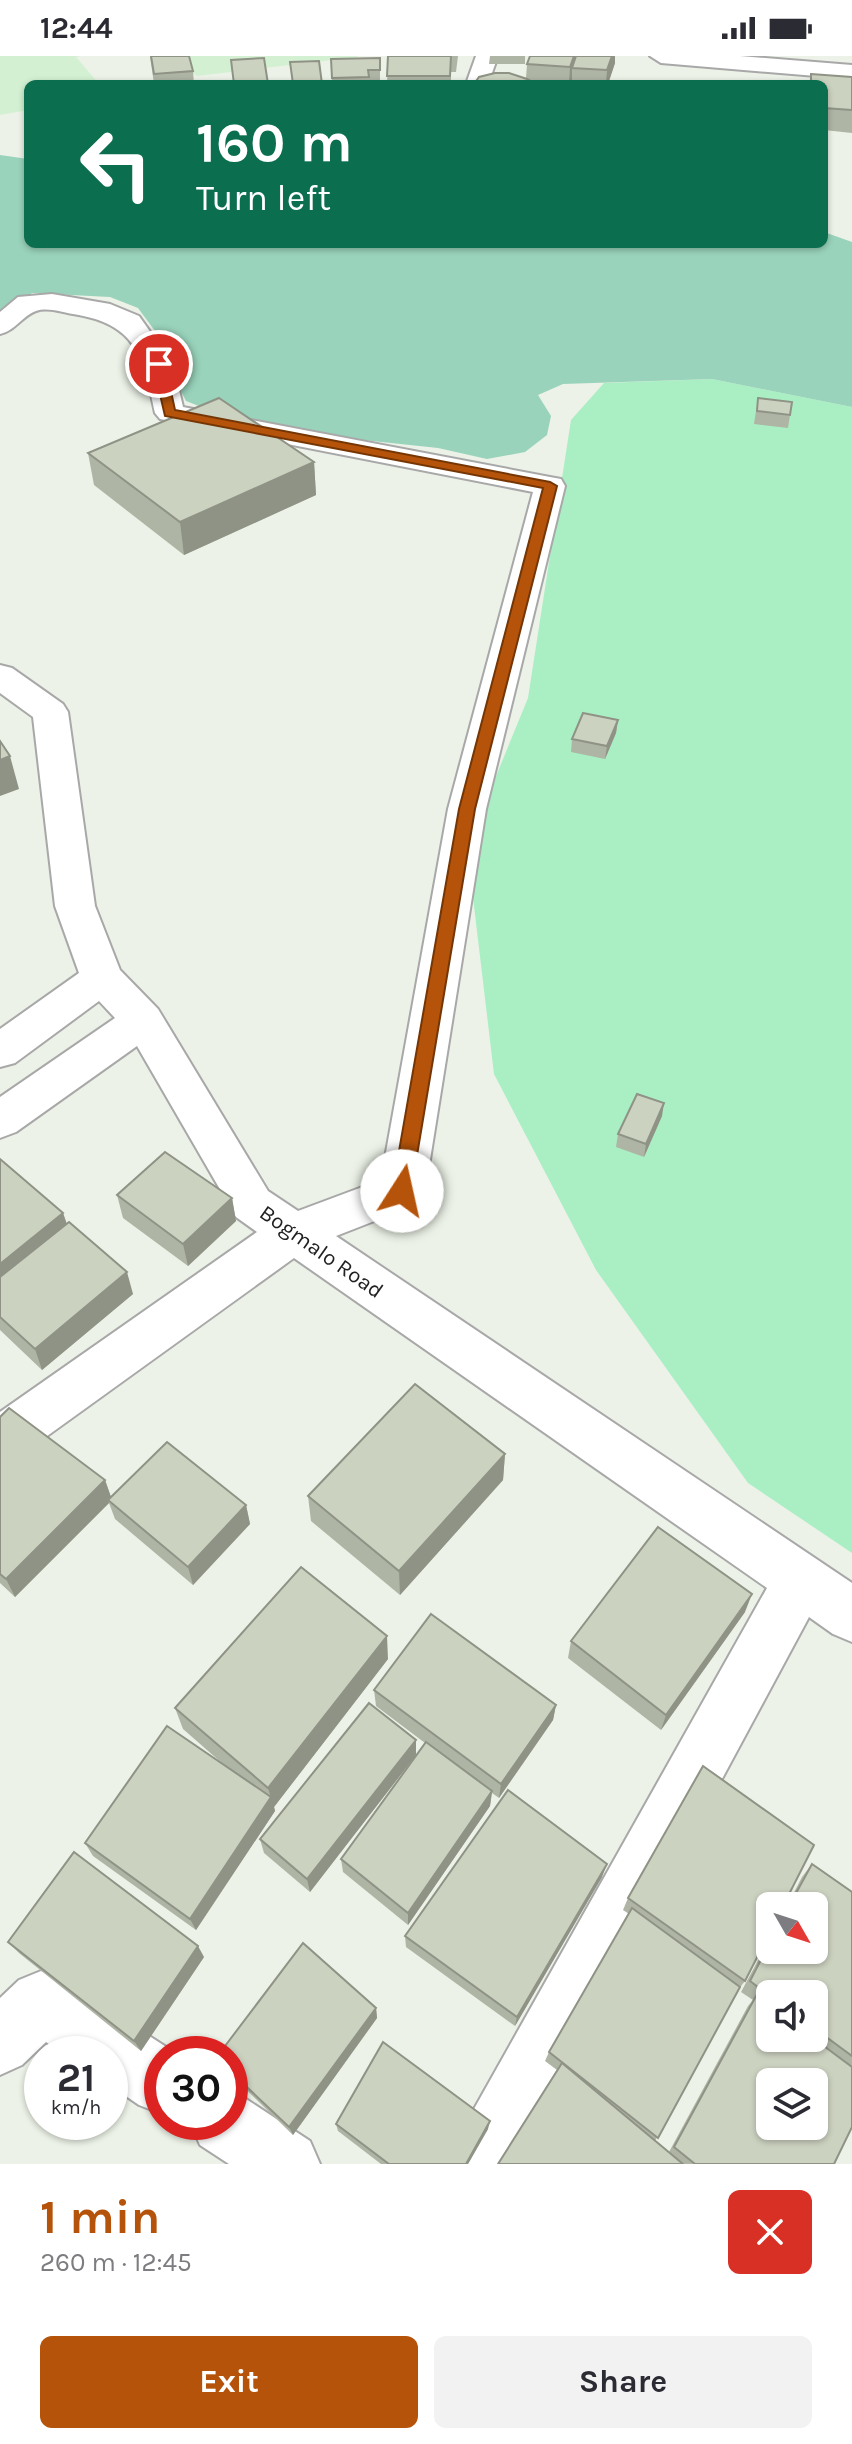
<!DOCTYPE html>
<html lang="en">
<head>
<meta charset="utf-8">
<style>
	:root { --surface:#fff; --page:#f2f2f3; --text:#2b2b33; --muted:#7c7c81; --accent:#b45309 }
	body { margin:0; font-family:Karla,sans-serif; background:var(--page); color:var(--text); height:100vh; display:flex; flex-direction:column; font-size:30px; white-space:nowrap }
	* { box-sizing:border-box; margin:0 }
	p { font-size:26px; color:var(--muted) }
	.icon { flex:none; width:44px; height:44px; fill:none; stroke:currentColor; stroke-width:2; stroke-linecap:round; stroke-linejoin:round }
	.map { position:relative; height:2108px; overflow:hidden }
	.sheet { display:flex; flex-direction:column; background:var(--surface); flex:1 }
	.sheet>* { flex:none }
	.guide { position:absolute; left:24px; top:24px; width:804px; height:168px; border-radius:12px; box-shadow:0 2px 6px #0004; background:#0b6e4f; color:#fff; overflow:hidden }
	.needle { width:52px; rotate:129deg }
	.tools { position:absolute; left:756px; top:1836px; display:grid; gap:16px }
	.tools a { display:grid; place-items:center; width:72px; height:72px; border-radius:12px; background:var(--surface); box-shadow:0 2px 6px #0004; font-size:40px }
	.speed { position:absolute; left:24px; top:1980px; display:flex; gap:16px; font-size:40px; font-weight:700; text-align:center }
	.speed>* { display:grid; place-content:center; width:104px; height:104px; border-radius:50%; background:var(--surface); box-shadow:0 2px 6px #0004; line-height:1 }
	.speed small { font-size:20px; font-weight:400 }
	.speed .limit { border:12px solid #d22; background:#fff; color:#111 }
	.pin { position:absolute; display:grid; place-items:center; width:68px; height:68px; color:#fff; margin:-34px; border:4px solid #fff; border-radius:50%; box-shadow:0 2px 8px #0007 }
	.me { position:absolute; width:88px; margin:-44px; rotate:10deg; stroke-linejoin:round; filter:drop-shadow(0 0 6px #0008) }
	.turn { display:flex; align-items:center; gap:28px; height:168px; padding:0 40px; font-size:36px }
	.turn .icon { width:104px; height:104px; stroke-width:2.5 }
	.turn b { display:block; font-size:56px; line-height:68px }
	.round { display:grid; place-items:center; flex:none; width:84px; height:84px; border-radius:12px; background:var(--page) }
	.head { display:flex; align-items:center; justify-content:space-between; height:136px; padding:0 40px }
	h1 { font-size:48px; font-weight:700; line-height:60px; color:var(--accent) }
	.button { display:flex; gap:16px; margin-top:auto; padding:16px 40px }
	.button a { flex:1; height:92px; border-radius:12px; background:var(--accent); color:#fff; font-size:32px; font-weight:700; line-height:92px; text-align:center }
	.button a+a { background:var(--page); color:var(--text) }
	.status { display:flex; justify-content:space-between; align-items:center; height:56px; padding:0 40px; background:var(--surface); direction:ltr }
	.status svg { height:22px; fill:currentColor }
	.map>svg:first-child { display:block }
	.farmland { fill:#d3f1d2 }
	.grass { fill:#aaeec4 }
	.forest { fill:#99d3bb }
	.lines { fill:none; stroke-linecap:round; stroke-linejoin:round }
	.minor-casing { stroke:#a8a8a8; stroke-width:4 }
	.minor { fill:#fff; fill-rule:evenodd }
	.wall { fill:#afb5a5; fill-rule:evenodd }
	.shaded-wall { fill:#8f9386 }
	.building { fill:#ccd2c0; stroke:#8f9386; stroke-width:2; fill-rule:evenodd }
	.route { fill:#b45309; stroke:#753606; stroke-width:2 }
	.labels { text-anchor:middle; stroke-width:6; stroke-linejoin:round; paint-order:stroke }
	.street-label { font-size:22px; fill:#212121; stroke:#fff }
</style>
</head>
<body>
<div class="status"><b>12:44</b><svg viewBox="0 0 49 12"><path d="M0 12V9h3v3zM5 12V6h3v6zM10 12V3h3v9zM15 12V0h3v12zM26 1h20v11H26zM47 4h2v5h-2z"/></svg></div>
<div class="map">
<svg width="852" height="2108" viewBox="0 0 852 2108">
	<rect width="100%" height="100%" fill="#ecf2e7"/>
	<g class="farmland">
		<polygon points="0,0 81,0 76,1 99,28 28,28 28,54 0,59"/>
		<polygon points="168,0 357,0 358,1 197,20"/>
	</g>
	<polygon class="grass" points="712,323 852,351 852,1497 748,1427 596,1214 494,1018 467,791 528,642 571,364 604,327"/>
	<polygon class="forest" points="0,99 28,103 28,188 824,188 824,176 852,186 852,351 712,323 563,328 538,339 551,360 547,379 525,396 487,403 438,392 288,376 235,364 186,345 176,325 172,298 138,252 110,241 32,237 0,256"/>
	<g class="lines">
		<defs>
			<g id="minor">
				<polygon points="476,0 498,0 488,28 466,28"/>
				<polygon points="650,0 740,0 852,9 852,23 661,7"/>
				<path d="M52,238L110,248L139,260L173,308L183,351L550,421L561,423L565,430L486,753L425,1135L418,1148L336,1180L852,1527V1586L833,1578L809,1561L515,2108H446L456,2085L767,1532L294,1202L18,1401L0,1408V1356L257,1176L236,1161L137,990L16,1076L0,1082V1041L115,962L99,945L15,1007L0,1011V973L79,917L55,850L33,661L0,637V609L12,612L63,648L68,656L95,850L120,914L158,953L268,1135L298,1155L381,1124L448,753L533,436L160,363L155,357C143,300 137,268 73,258C62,256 47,251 36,255C22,260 15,275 0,278V256L18,241Z"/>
				<polygon points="41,1915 63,1924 177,1998 162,1998 162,2058 139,2049 110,2029 110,1998 63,1998 46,1986 22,2009 0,2019 0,1942 19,1924"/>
				<polygon points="230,2036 246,2043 310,2085 320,2108 229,2108 200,2089 190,2066 230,2066"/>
			</g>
		</defs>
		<use href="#minor" class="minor-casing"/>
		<use href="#minor" class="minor"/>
	</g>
	<g class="wall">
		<polygon points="150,0 193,15 194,28 154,28"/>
		<polygon points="388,0 458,0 456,16 451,16 451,28 332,28 331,3 380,2 380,28 387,28"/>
		<polygon points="490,0 525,0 525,8 489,8"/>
		<polygon points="615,7 608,28 571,28 572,25 571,28 474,28 526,22 527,8"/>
		<polygon points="811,18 852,21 852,77 824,74 824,28 809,28"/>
		<polygon points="758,342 792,346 788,372 754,368"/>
		<polygon points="88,397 314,406 316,439 184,499 94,429"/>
		<polygon points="618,664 616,677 605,703 571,696 572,683"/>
		<polygon points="662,1060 644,1101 616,1091 618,1078"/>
		<polygon points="0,1103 63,1157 67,1168 133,1238 42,1314 0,1274"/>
		<polygon points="117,1139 232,1142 236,1165 188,1210 123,1162"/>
		<polygon points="0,1361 105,1424 111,1441 246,1449 250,1468 193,1529 115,1463 109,1447 15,1541 0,1527"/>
		<polygon points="505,1398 503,1424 400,1539 311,1465 308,1440"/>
		<polygon points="745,1556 661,1674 568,1602 571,1585"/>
		<polygon points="388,1603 274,1751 275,1755 196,1874 93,1800 85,1787 223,1708 183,1673 175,1652"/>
		<polygon points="374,1634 556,1649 553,1664 499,1742 492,1737 490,1750 408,1869 343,1816 341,1803 425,1687 376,1650"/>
		<polygon points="416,1684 416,1699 310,1836 264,1797 260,1783"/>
		<path d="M812,1808L852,1836V2071L834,2108H498L557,2014L545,2005L549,1996L629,1858L623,1854L628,1842L745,1925L738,1934L655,2085L669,2096L748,1950L753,1944L741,1936L770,1882V1894L814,1850H787L802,1821ZM770,1938H814V1982H770Z"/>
		<polygon points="602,1821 515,1970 406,1891 405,1880"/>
		<polygon points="8,1886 204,1901 141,1995 19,1897"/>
		<polygon points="376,1952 377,1962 293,2079 230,2018 230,1998"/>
		<polygon points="336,2068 488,2073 468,2108 381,2108 338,2075"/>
	</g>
	<g class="shaded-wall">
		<polygon points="574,0 578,0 572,12 572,25 569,28 570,11"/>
		<polygon points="612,0 615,0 615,7 608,28 606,28 607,14"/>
		<polygon points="314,406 316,439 184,499 180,466"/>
		<polygon points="618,664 616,677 605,703 607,690"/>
		<polygon points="10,700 19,733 0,740 0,704"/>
		<polygon points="664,1047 662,1060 644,1101 646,1088"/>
		<polygon points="232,1142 236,1165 188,1210 183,1188"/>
		<polygon points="63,1157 73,1187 0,1246 0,1208"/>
		<polygon points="127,1216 133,1238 42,1314 35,1293"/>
		<polygon points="505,1398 503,1424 400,1539 399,1515"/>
		<polygon points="105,1424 112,1444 108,1444 109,1447 15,1541 6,1523"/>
		<polygon points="246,1449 250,1468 193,1529 188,1511"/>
		<polygon points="752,1538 745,1556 661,1674 666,1659"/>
		<polygon points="387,1580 388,1603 274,1751 275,1755 196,1874 190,1863 271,1742 268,1732"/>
		<polygon points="556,1649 553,1664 499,1742 501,1728"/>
		<polygon points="416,1684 416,1699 310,1836 307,1823"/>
		<polygon points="492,1735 490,1750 408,1869 408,1857"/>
		<polygon points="607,1808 602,1821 515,1970 517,1961"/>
		<polygon points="198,1890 204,1901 141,1995 134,1985"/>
		<polygon points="376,1952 377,1962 293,2079 289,2071"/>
		<polygon points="490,2065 488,2073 468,2108 466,2108"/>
	</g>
	<g class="building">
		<polygon points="151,0 189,0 193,15 154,18"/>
		<polygon points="388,0 451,0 450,20 387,20"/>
		<polygon points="530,0 574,0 570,11 527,8"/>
		<polygon points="576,0 612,0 607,14 572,12"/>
		<polygon points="264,2 268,28 234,28 231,4"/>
		<polygon points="380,2 380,14 368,14 369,21 332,22 331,3"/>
		<polygon points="319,5 322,28 293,28 290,6"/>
		<polygon points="495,17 509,17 527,23 536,28 474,28 479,21"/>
		<polygon points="811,18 852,21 852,54 824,52 824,28 811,28"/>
		<polygon points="219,342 314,406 180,466 88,397"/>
		<polygon points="758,342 792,346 790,359 757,355"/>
		<polygon points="583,657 618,664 607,690 572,683"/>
		<polygon points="0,685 10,700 0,704"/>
		<polygon points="637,1038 664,1047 646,1088 618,1078"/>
		<polygon points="165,1096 232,1142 183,1188 117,1139"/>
		<polygon points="0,1103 63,1157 0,1208"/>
		<polygon points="69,1166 127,1216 35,1293 0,1261 0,1221"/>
		<polygon points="415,1328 505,1398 399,1515 308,1440"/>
		<polygon points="9,1352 105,1424 6,1523 0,1518 0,1361"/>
		<polygon points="167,1386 246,1449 188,1511 108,1444"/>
		<polygon points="658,1471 752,1538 666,1659 571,1585"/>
		<polygon points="301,1511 387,1580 268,1732 175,1652"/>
		<polygon points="431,1558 556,1649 501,1728 374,1634"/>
		<polygon points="369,1647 416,1684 307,1823 260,1783"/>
		<polygon points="167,1670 271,1741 190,1863 85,1787"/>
		<polygon points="426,1686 492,1735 408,1857 341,1803"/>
		<polygon points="703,1710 814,1789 783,1850 770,1850 770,1876 745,1925 628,1842"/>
		<polygon points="508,1734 607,1808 517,1961 405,1880"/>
		<polygon points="74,1796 198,1890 134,1985 8,1886"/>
		<polygon points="812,1808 852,1836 852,2000 814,1972 814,1938 770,1938 770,1940 750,1925 770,1886 770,1894 814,1894 814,1850 789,1850"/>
		<polygon points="632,1852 740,1931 658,2082 549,1996"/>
		<polygon points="303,1887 376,1952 289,2071 230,2015 230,1998 219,1998"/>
		<path d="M756,1940L770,1950V1982H813L852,2011V2071L834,2108H695L674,2091ZM770,2026H814V2070H770Z"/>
		<polygon points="383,1986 490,2065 466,2108 389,2108 336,2068"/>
		<polygon points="562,2007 683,2108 498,2108"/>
	</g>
	<polygon class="route" points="159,304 165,308 175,354 550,426 557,430 475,753 411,1135 408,1141 395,1141 392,1135 459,753 543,432 165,360 153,308"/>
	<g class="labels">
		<g class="street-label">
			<text transform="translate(322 1195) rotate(35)" y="8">Bogmalo Road</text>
		</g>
	</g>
</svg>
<div class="tools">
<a><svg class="needle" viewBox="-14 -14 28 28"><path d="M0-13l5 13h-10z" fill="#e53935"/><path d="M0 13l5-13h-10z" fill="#7c7c81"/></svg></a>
<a><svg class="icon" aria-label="sound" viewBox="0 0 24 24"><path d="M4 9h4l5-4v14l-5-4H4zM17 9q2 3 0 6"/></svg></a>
<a><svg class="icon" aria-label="layers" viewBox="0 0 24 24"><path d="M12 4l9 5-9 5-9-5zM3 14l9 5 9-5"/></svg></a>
</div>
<div class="speed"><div>21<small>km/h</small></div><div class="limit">30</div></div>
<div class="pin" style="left:159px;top:308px;background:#d93025"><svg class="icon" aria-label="arrive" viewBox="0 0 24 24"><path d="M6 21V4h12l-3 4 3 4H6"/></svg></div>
<svg class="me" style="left:402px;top:1135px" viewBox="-20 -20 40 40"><circle r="19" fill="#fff"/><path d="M0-13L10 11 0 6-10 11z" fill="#b45309"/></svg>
<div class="guide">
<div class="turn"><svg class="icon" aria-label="left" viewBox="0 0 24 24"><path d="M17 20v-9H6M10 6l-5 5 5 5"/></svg><div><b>160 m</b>Turn left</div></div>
</div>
</div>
<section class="sheet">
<div class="head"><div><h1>1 min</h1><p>260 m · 12:45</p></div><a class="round" style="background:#d93025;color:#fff"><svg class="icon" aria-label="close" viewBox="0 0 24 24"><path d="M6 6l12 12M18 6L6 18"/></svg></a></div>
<div class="button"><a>Exit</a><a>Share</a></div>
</section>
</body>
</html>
